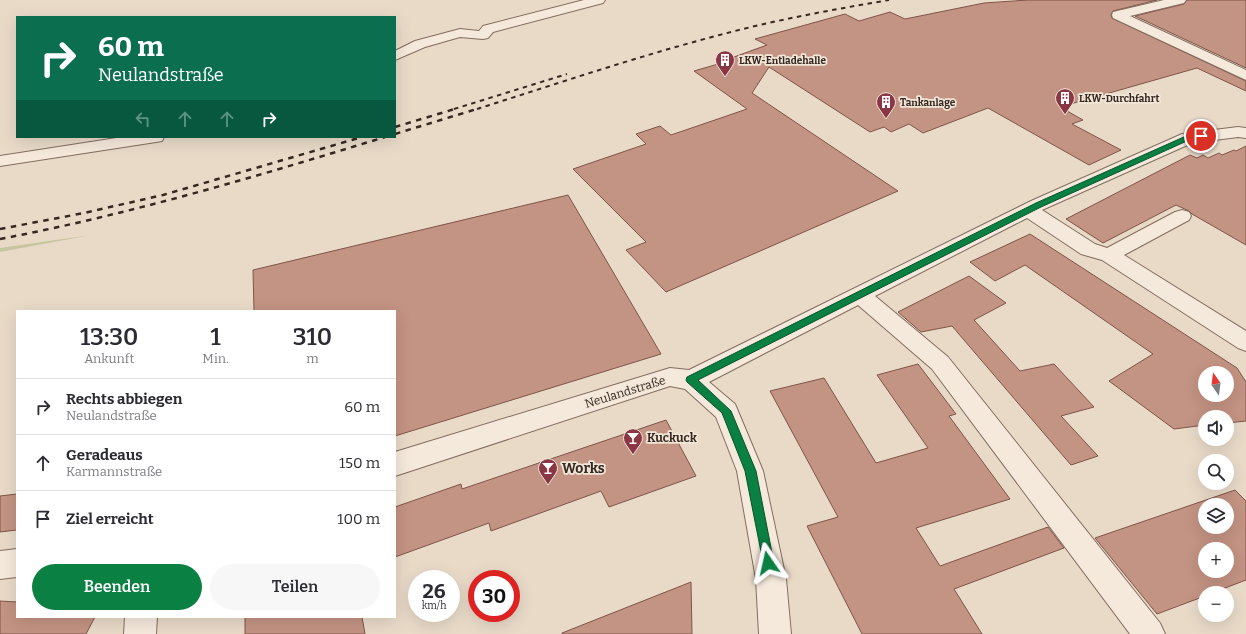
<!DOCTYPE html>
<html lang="de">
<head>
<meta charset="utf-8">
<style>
	:root { --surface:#fff; --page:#f7f7f7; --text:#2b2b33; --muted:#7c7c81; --line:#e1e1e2; --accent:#0b8043 }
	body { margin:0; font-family:Bitter,serif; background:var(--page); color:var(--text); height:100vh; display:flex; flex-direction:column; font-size:15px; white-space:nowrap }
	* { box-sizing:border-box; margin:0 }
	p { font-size:13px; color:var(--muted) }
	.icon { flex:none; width:22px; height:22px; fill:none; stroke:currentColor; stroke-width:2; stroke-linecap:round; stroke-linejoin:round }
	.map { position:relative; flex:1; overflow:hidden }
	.sheet { position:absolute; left:16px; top:310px; width:380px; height:308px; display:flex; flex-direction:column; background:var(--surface); border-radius:0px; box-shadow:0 4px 16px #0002 }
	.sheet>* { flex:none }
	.banner { position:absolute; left:16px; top:16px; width:380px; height:122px; border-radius:0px; box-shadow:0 4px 16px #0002; background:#0b6e4f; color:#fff; overflow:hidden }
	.needle { width:26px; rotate:346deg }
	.tools { position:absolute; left:1198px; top:366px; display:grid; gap:8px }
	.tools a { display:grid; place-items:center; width:36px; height:36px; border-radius:50%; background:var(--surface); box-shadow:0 4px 16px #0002; font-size:20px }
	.speed { position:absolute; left:408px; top:570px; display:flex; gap:8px; font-size:20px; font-weight:700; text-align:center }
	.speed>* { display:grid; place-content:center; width:52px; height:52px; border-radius:50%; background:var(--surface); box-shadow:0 4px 16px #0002; line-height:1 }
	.speed small { font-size:10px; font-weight:400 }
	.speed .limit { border:6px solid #d22; background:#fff; color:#111 }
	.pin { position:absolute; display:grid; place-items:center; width:34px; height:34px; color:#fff; margin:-17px; border:2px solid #fff; border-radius:50%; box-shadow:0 1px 4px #0007 }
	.me { position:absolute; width:44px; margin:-22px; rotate:349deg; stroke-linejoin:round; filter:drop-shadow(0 0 3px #0008) }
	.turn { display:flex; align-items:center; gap:14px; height:84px; padding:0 16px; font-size:18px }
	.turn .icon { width:52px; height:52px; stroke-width:2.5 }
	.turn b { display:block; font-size:28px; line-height:34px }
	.lanes { display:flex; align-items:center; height:38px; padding:0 16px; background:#0003; justify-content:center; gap:20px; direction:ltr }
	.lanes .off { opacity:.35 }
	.eta { display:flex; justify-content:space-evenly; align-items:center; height:68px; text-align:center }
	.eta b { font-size:24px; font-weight:600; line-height:28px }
	.primary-button { display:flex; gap:8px; margin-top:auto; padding:8px 16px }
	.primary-button a { flex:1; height:46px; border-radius:24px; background:var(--accent); color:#fff; font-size:16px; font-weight:600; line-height:46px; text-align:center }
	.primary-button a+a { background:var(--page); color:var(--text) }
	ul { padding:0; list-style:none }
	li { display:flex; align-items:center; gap:12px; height:56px; padding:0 16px; border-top:1px solid var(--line) }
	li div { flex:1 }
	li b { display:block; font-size:15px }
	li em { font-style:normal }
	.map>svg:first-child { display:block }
	.green { fill:#c6c59d }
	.building { fill:#c39383; stroke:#7f5548; fill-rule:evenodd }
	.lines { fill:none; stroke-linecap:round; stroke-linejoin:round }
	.minor-casing { stroke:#836d5f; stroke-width:2 }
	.minor { fill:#f5e9db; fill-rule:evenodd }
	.rail-far1 { stroke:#352821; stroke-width:2; stroke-dasharray:4.5 4.5; stroke-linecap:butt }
	.rail { stroke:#352821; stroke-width:2.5; stroke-dasharray:5.5 5.5; stroke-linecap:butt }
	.route { fill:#0b8043; stroke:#07532c }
	.labels { text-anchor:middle; stroke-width:3.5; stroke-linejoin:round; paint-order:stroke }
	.far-poi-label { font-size:10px; font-weight:bold; fill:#352821; stroke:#f1e6d7; text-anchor:start }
	.street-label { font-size:12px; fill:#352821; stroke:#f1e6d7 }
	.poi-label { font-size:12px; font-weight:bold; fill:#352821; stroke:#f1e6d7; text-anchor:start }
	.near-poi-label { font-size:14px; font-weight:bold; fill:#352821; stroke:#f1e6d7; text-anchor:start }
</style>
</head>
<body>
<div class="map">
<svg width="1246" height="634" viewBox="0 0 1246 634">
	<rect width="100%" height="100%" fill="#e9dac8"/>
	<polygon class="green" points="91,235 0,252 0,248"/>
	<g class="building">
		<polygon points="1028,0 1157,0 1113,11 1111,15 1112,18 1246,81 1246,91 1197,68 1060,107 1083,120 1072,124 1121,150 1089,165 988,108 923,133 909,124 891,132 884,127 870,132 769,67 752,93 898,191 666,292 626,250 646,242 573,169 646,144 636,134 660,126 671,135 747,109 694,71 725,62 723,61 767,45 755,39 845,14 859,21 890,12 905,19 984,3"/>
		<polygon points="1187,0 1246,0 1246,68 1135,16 1184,4"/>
		<polygon points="1246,146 1246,245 1192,214 1189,211 1176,205 1103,243 1066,219 1190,155 1197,158 1203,155 1208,158 1219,153 1222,155 1234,150 1236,151"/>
		<polygon points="568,195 661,354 395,436 395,311 254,311 253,270"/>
		<path d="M1030,234L1237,368L1246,382V421L1227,423V417H1205V425L1174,429L1109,381L1153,354L1025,265L995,281L970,262ZM1205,373H1227V395H1205Z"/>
		<polygon points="969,276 1006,303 974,320 1020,371 1054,364 1094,407 1061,416 1098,456 1071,465 952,326 921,332 898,312"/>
		<polygon points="918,364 956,414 949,416 1010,499 916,528 940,566 1048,527 1064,548 954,589 982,634 862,634 807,526 838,517 770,391 824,378 876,463 928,448 877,375"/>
		<polygon points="666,420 696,476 609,507 601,491 491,531 489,523 395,557 395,507 461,484 462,489"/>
		<path d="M1235,490L1246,501V580L1212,593H1205V596L1157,614L1095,538ZM1205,505H1227V527H1205ZM1205,549H1227V571H1205Z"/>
		<polygon points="17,494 17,530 0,532 0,496"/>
		<polygon points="691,582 692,634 562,634 562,633"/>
		<polygon points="0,601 17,602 17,617 95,617 86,634 0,634"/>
		<polygon points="245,617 362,617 365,634 245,634"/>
	</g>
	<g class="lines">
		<defs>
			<g id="minor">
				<polygon points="584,0 605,0 603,3 493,32 488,38 483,39 460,37 425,47 395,60 395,51 415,41 460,29 479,31 483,26"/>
				<polygon points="1164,0 1186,0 1184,3 1130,16 1246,70 1246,80 1113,18 1112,15 1113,12"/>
				<polygon points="1238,127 1246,128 1246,138 1238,137 1192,143 1042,210 1095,244 1107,248 1175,212 1182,210 1189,212 1191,216 1189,220 1124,255 1246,331 1246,351 1238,348 1102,260 1081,254 1027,218 875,296 948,357 1160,623 1165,634 1130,634 932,369 858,305 709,382 735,404 763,471 786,579 791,634 759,634 756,579 737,471 716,417 685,389 670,386 395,476 395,452 670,368 689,370 1031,201 1182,134"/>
				<polygon points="123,137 164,137 162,141 156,142 0,166 0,156"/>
				<polygon points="17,549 17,577 0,579 0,551"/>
				<polygon points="125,617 157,617 156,634 124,634"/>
			</g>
		</defs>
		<use href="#minor" class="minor-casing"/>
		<use href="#minor" class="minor"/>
		<g class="rail-far1">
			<polyline points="454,109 567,74"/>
			<path d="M477,109C562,82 648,53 735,31C786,18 837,9 889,0"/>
		</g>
		<g class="rail">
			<polyline points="395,127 458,108"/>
			<polyline points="395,134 480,108"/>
			<polyline points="0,229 84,213 163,195 362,137"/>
			<path d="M0,239C131,214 258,176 385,137"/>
		</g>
	</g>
	<polygon class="route" points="1201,134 1203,135 1203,138 1189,140 1041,207 698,380 731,411 756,471 774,563 773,567 768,569 764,567 745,471 722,413 687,382 686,380 687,377 1036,203 1186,136"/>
	<defs>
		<symbol id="building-pin" viewBox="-11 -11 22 30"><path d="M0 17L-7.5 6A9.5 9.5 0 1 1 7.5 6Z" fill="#8b3644" stroke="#f1e6d7"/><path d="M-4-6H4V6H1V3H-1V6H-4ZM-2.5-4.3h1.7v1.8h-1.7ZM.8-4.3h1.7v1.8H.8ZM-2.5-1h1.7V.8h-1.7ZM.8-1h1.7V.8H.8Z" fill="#fff"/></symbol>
		<symbol id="bar-pin" viewBox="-11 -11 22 30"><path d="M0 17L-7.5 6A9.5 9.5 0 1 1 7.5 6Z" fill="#8b3644" stroke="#f1e6d7"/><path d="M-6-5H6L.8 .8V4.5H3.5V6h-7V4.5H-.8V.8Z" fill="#fff"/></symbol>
	</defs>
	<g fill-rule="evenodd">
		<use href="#building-pin" x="714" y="49" width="22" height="30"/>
		<use href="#building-pin" x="1054" y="87" width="22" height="30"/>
		<use href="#building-pin" x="875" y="91" width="22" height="30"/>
		<use href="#bar-pin" x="622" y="427" width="22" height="30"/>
		<use href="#bar-pin" x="537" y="457" width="22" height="30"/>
	</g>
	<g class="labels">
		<g class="far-poi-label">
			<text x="739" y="64">LKW-Entladehalle</text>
			<text x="1079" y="102">LKW-Durchfahrt</text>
			<text x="900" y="106">Tankanlage</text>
		</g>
		<g class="street-label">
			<text transform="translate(625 392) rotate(-17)" y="4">Neulandstraße</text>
		</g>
		<g class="poi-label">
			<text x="647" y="442">Kuckuck</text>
		</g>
		<g class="near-poi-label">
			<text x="562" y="473">Works</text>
		</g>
	</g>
</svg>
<div class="tools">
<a><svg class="needle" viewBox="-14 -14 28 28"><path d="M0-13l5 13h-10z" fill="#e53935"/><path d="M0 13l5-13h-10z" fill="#7c7c81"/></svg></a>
<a><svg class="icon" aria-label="sound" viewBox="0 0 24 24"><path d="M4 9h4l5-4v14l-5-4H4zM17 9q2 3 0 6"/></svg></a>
<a><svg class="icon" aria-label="search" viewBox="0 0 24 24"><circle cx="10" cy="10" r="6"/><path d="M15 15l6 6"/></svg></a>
<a><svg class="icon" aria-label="layers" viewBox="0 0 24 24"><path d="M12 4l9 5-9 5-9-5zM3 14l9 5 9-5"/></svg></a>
<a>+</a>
<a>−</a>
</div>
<div class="speed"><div>26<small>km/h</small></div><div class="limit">30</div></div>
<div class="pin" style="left:1201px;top:136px;background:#d93025"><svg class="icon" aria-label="arrive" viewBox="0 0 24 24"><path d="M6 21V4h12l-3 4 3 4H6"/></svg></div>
<svg class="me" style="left:768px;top:563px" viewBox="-20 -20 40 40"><path d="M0-17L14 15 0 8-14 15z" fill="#0b8043" stroke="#fff" stroke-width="4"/></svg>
<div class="banner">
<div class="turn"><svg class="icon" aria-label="right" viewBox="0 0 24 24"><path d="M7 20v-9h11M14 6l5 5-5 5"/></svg><div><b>60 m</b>Neulandstraße</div></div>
<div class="lanes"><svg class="icon off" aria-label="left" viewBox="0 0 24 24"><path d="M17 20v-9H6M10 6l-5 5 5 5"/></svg><svg class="icon off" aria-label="ahead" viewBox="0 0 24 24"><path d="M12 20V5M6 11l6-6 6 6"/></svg><svg class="icon off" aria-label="ahead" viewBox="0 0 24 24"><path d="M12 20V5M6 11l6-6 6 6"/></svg><svg class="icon" aria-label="right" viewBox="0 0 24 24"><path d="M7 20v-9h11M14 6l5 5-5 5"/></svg></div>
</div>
<section class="sheet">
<div class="eta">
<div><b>13:30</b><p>Ankunft</p></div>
<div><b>1</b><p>Min.</p></div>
<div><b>310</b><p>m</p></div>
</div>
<ul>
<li><svg class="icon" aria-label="right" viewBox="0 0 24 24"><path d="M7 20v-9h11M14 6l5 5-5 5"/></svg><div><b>Rechts abbiegen</b><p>Neulandstraße</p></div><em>60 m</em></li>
<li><svg class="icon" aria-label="ahead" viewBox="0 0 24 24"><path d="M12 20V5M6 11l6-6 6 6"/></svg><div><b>Geradeaus</b><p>Karmannstraße</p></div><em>150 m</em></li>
<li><svg class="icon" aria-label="arrive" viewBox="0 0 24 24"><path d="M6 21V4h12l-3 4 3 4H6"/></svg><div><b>Ziel erreicht</b></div><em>100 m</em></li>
</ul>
<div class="primary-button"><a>Beenden</a><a>Teilen</a></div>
</section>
</div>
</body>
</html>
